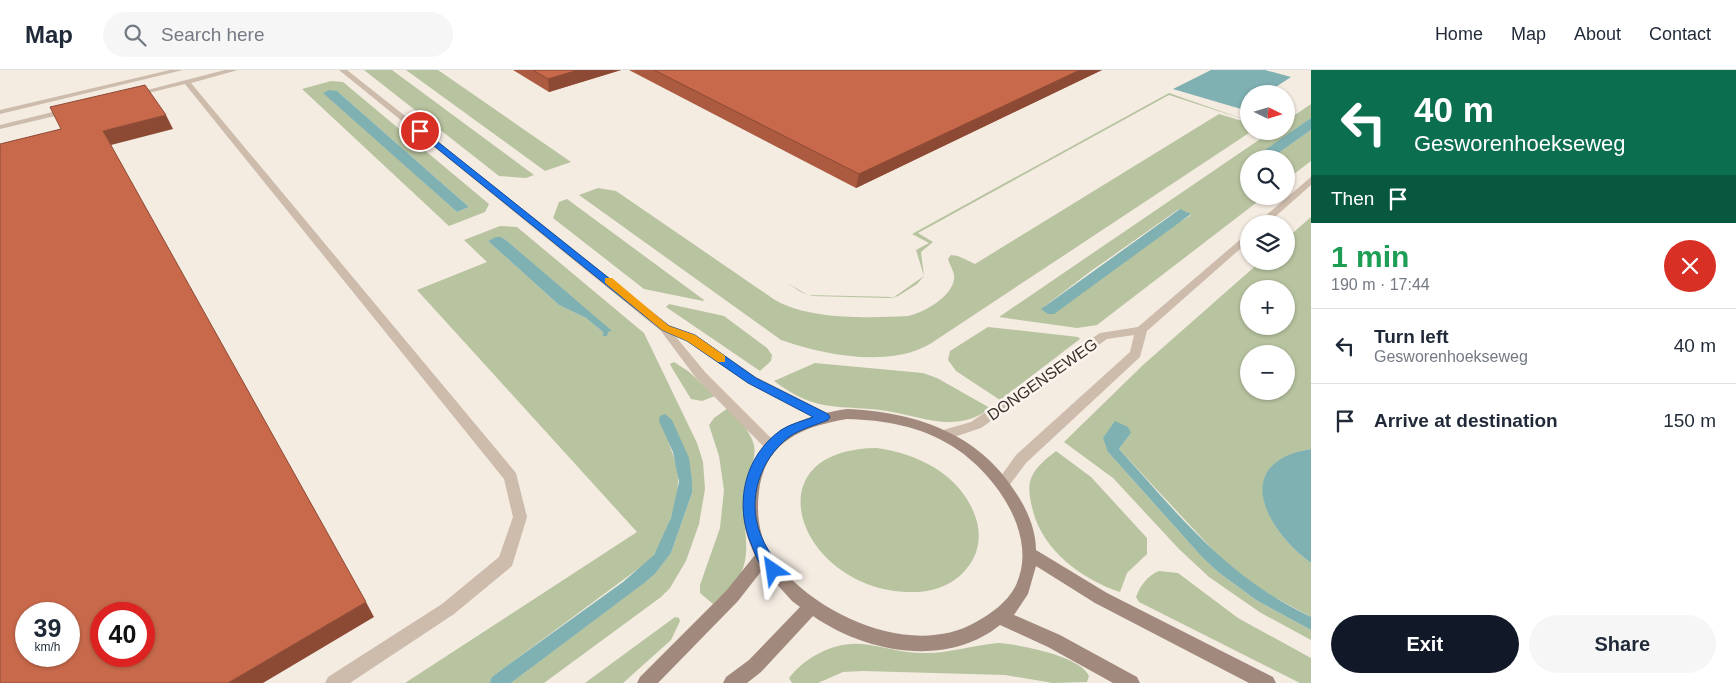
<!DOCTYPE html>
<html lang="en">
<head>
<meta charset="utf-8">
<style>
	:root { --surface:#fff; --page:#f6f6f7; --text:#1f2937; --muted:#747a83; --line:#e0e1e3; --accent:#111827 }
	body { margin:0; font-family:Helvetica,sans-serif; background:var(--page); color:var(--text); height:100vh; display:flex; flex-direction:column; font-size:19px; white-space:nowrap }
	* { box-sizing:border-box; margin:0 }
	p { font-size:16px; color:var(--muted) }
	.icon { flex:none; width:28px; height:28px; fill:none; stroke:currentColor; stroke-width:2; stroke-linecap:round; stroke-linejoin:round }
	.map { position:relative; flex:1; overflow:hidden }
	.sheet { display:flex; flex-direction:column; background:var(--surface); width:425px }
	.sheet>* { flex:none }
	.top-card { background:#0b6e4f; color:#fff; overflow:hidden }
	.needle { width:32px; rotate:95deg }
	.buttons { position:absolute; left:1240px; top:15px; display:grid; gap:10px }
	.buttons a { display:grid; place-items:center; width:55px; height:55px; border-radius:50%; background:var(--surface); box-shadow:0 1px 4px #0004; font-size:25px }
	.speed { position:absolute; left:15px; top:532px; display:flex; gap:10px; font-size:25px; font-weight:700; text-align:center }
	.speed>* { display:grid; place-content:center; width:65px; height:65px; border-radius:50%; background:var(--surface); box-shadow:0 1px 4px #0004; line-height:1 }
	.speed small { font-size:12px; font-weight:400 }
	.speed .limit { border:8px solid #d22; background:#fff; color:#111 }
	.pin { position:absolute; display:grid; place-items:center; width:42px; height:42px; color:#fff; margin:-21px; border:2px solid #fff; border-radius:50%; box-shadow:0 1px 5px #0007 }
	.me { position:absolute; width:55px; margin:-28px; rotate:328deg; stroke-linejoin:round; filter:drop-shadow(0 0 4px #0008) }
	.turn { display:flex; align-items:center; gap:18px; height:105px; padding:0 20px; font-size:22px }
	.turn .icon { width:65px; height:65px; stroke-width:2.5 }
	.turn b { display:block; font-size:35px; line-height:42px }
	.then { display:flex; align-items:center; height:48px; padding:0 20px; background:#0003; gap:10px; font-size:19px }
	.round { display:grid; place-items:center; flex:none; width:52px; height:52px; border-radius:26px; background:var(--page) }
	.head { display:flex; align-items:center; justify-content:space-between; height:85px; padding:0 20px }
	h1 { font-size:30px; font-weight:700; line-height:38px; color:#1e9e55 }
	.primary-button { display:flex; gap:10px; margin-top:auto; padding:10px 20px }
	.primary-button a { flex:1; height:58px; border-radius:30px; background:var(--accent); color:#fff; font-size:20px; font-weight:700; line-height:58px; text-align:center }
	.primary-button a+a { background:var(--page); color:var(--text) }
	ul { padding:0; list-style:none }
	li { display:flex; align-items:center; gap:15px; height:75px; padding:0 20px; border-top:1px solid var(--line) }
	li div { flex:1 }
	li b { display:block; font-size:19px }
	li em { font-style:normal }
	header { display:flex; align-items:center; gap:30px; box-sizing:border-box; height:70px; padding:0 25px; background:var(--surface); border-bottom:1px solid var(--line) }
	header strong { font-size:24px }
	nav { display:flex; gap:28px; margin-inline-start:auto; font-size:18px }
	.search { width:350px; height:45px; background:var(--page); display:flex; align-items:center; gap:12px; box-sizing:border-box; padding:0 18px; border-radius:28px; color:var(--muted); font-size:19px }
	main { display:flex; flex:1; min-height:0 }
	.map>svg:first-child { display:block }
	.green { fill:#b8c4a0; fill-rule:evenodd }
	.water { fill:#7fb0b2 }
	.lines { fill:none; stroke-linecap:round; stroke-linejoin:round }
	.lane { fill:#cdbbac; fill-rule:evenodd }
	.street { fill:#cdbbac; fill-rule:evenodd }
	.secondary { fill:#a18a7d; fill-rule:evenodd }
	.wall { fill:#ac5a40 }
	.shaded-wall { fill:#8c4a34 }
	.building { fill:#c8694b; stroke:#8c4a34; fill-rule:evenodd }
	.route { fill:#1a73e8; stroke:#114b97 }
	.slow { fill:#f59e0b }
	.labels { text-anchor:middle; stroke-width:5; stroke-linejoin:round; paint-order:stroke }
	.street-label { font-size:16px; fill:#3b302b; stroke:#fbf5ee }
</style>
</head>
<body>
<header>
<strong>Map</strong>
<div class="search"><svg class="icon" aria-label="search" viewBox="0 0 24 24"><circle cx="10" cy="10" r="6"/><path d="M15 15l6 6"/></svg>Search here</div>
<nav><a>Home</a><a>Map</a><a>About</a><a>Contact</a></nav>
</header>
<main>
<div class="map">
<svg width="1311" height="613" viewBox="0 0 1311 613">
	<rect width="100%" height="100%" fill="#f4ebe1"/>
	<g class="green">
		<polygon points="364,0 392,0 534,105 526,108 499,106"/>
		<polygon points="406,0 438,0 571,92 545,101"/>
		<path d="M331,11L343,12L489,134L485,142L449,156L302,19ZM337,21L469,137L457,142L324,23Z"/>
		<path d="M1169,23L1249,51L1169,25L918,163L933,172L921,182L924,206L917,214L898,226C895,227 891,228 888,228L812,226C802,224 795,218 787,213L808,225L894,227L924,206L916,180L929,173L912,164Z"/>
		<path d="M1311,34V48L1266,80L1277,84L1311,60V91L1286,110V89H1249V126H1265L1097,255L1077,258L999,247L1272,61H1286V51ZM1179,139L1191,145L1041,239L1091,201Z"/>
		<path d="M1219,44L1249,53V61H1252L930,274C889,298 824,285 781,270L579,125L598,118L616,121L775,230C809,250 869,248 908,246C923,243 952,227 954,209C955,202 950,196 948,189L951,185L958,186L975,194Z"/>
		<polygon points="567,129 704,230 703,231 644,219 553,148 559,132"/>
		<path d="M1311,147V379C1230,392 1266,461 1311,493V547L1263,521L1226,494L1119,379L1131,363L1108,382L1202,487L1218,502L1256,530L1311,560V570L1261,543L1209,507L1179,479L1113,408L1064,372L1143,295L1261,191H1286V169ZM1249,219H1286V256H1249ZM1249,284H1286V321H1249Z"/>
		<path d="M500,156L517,157L644,263L697,373L703,392L705,419L699,454L686,491L670,518L661,527L544,613H511L655,504L671,483L692,423L667,368C672,382 678,396 678,410C679,432 664,473 650,490L497,603L491,608L490,613H405L637,462L417,220L487,192L464,170ZM501,167L506,170L611,261L603,262L586,248L559,235L488,171Z"/>
		<polygon points="669,234 724,246 767,278 772,285 771,291 760,301 666,237"/>
		<polygon points="988,257 1078,267 1080,269 1000,330 956,301 948,290 950,281"/>
		<polygon points="674,292 688,301 715,326 702,331 691,329 672,298 670,294"/>
		<path d="M815,293L923,303L937,308L990,338C958,364 923,347 887,341C839,334 818,344 774,311Z"/>
		<path d="M728,338C738,349 750,360 754,375C757,390 747,405 744,420C739,451 757,485 735,513C729,521 720,527 713,534L700,523V515L720,458L724,420L719,386L709,355L714,348Z"/>
		<path d="M877,378C920,384 965,407 977,452C981,469 978,485 967,498C955,514 934,522 914,522C800,524 746,379 877,378Z"/>
		<path d="M1056,381L1091,407L1147,468V484L1127,503L1120,522C1081,509 1043,480 1033,441C1030,430 1027,417 1032,406C1037,396 1047,388 1056,381Z"/>
		<path d="M1159,501L1178,503L1238,548L1311,588V613H1300L1139,532L1136,527C1140,516 1148,505 1159,501Z"/>
		<polygon points="675,547 679,548 680,551 671,570 623,613 585,613"/>
		<path d="M998,573C1018,574 1081,586 1089,606L1087,612L1053,613L1005,605L862,601L843,602L818,613H792L789,608C805,587 835,571 862,574C884,576 904,584 926,583C951,583 974,575 998,573Z"/>
	</g>
	<g class="water">
		<polygon points="1211,0 1265,0 1291,7 1265,24 1249,24 1249,34 1241,39 1173,19"/>
		<polygon points="329,20 337,21 469,137 457,142 323,23"/>
		<polygon points="1311,48 1311,60 1277,84 1265,80"/>
		<polygon points="1180,139 1191,144 1054,244 1048,244 1041,239"/>
		<polygon points="496,167 501,167 506,170 612,261 608,262 607,266 603,266 603,262 586,248 559,235 488,171"/>
		<polygon points="665,344 672,350 689,388 692,411 692,423 671,483 655,504 644,513 511,613 490,613 491,608 497,603 623,512 654,485 671,448 679,412 673,382 659,351 660,346"/>
		<path d="M1115,351L1128,357L1131,363L1119,379C1180,446 1226,507 1311,547V560L1256,530L1218,502L1202,487L1108,382L1103,368Z"/>
		<path d="M1311,379V493C1266,461 1229,392 1311,379Z"/>
	</g>
	<g class="lines">
		<g class="lane">
			<polygon points="170,0 183,0 0,44 0,40"/>
			<polygon points="225,0 238,0 191,13 516,403 527,447 512,496 454,544 350,613 325,613 328,607 442,534 499,487 513,447 504,409 185,14 132,27 128,25"/>
			<polygon points="69,38 72,38 72,42 0,59 0,55"/>
		</g>
		<g class="street">
			<polygon points="339,0 347,0 669,255 695,265 756,307 829,344 831,347 829,350 819,350 748,313 687,271 676,267 705,302 778,375 776,379 766,379 696,308 661,261"/>
			<polygon points="1311,107 1311,115 1267,154 1256,154"/>
			<polygon points="1249,162 1249,171 1147,261 1140,287 1026,393 1008,417 1003,419 998,417 996,413 1016,385 1130,282 1134,265 1107,269 981,358 945,370 940,369 938,365 940,361 971,352 1100,263 1138,257"/>
		</g>
		<path class="secondary" d="M847,339C915,342 979,363 1016,423C1027,439 1036,460 1036,480L1107,523L1273,607L1276,613H1249L1095,533L1036,496L1028,524L1014,545L1060,565L1137,607L1140,613H1113L1048,577L1000,555C947,598 866,583 813,546L761,602L747,613H723L726,607L749,590L800,537L792,531L763,499L738,531L658,613H637L640,607L726,521L755,485C744,463 740,441 745,418C757,363 796,347 847,339ZM847,349C884,350 920,356 952,376C994,402 1041,466 1015,517C1007,532 991,544 976,552C917,586 833,551 789,507C779,496 766,482 762,466C757,448 757,433 760,414C769,369 806,356 847,349Z"/>
	</g>
	<g class="wall">
		<polygon points="513,0 621,0 549,22"/>
		<polygon points="629,0 1102,0 856,118"/>
	</g>
	<g class="shaded-wall">
		<polygon points="578,0 621,0 549,22 548,9"/>
		<polygon points="1080,0 1102,0 856,118 859,104"/>
		<polygon points="166,45 173,59 111,75 103,61"/>
		<polygon points="366,532 374,547 263,613 228,613"/>
	</g>
	<g class="building">
		<polygon points="533,0 578,0 548,9"/>
		<polygon points="654,0 1080,0 859,104"/>
		<path d="M145,15L166,45L103,61L366,532L228,613H0V74L61,59L50,37ZM26,544H69V586H26ZM101,544H144V586H101Z"/>
	</g>
	<path class="route" d="M418,60H423L669,256L695,265L756,308L828,344L830,347L828,350C816,355 800,359 789,367C760,389 747,429 760,463C765,477 774,488 780,500L778,505L773,507C762,503 756,487 752,476C734,436 743,387 781,360C790,354 803,351 813,347L748,313L687,271L662,260L418,63Z"/>
	<polygon class="slow" points="605,208 612,208 669,256 695,265 725,286 725,292 718,292 687,271 662,260 605,213"/>
	<g class="labels">
		<g class="street-label">
			<text transform="translate(1042 309) rotate(-35)" y="6">DONGENSEWEG</text>
		</g>
	</g>
</svg>
<div class="buttons">
<a><svg class="needle" viewBox="-14 -14 28 28"><path d="M0-13l5 13h-10z" fill="#e53935"/><path d="M0 13l5-13h-10z" fill="#747a83"/></svg></a>
<a><svg class="icon" aria-label="search" viewBox="0 0 24 24"><circle cx="10" cy="10" r="6"/><path d="M15 15l6 6"/></svg></a>
<a><svg class="icon" aria-label="layers" viewBox="0 0 24 24"><path d="M12 4l9 5-9 5-9-5zM3 14l9 5 9-5"/></svg></a>
<a>+</a>
<a>−</a>
</div>
<div class="speed"><div>39<small>km/h</small></div><div class="limit">40</div></div>
<div class="pin" style="left:420px;top:61px;background:#d93025"><svg class="icon" aria-label="arrive" viewBox="0 0 24 24"><path d="M6 21V4h12l-3 4 3 4H6"/></svg></div>
<svg class="me" style="left:773px;top:500px" viewBox="-20 -20 40 40"><path d="M0-17L14 15 0 8-14 15z" fill="#1a73e8" stroke="#fff" stroke-width="4"/></svg>
</div>
<section class="sheet">
<div class="top-card">
<div class="turn"><svg class="icon" aria-label="left" viewBox="0 0 24 24"><path d="M17 20v-9H6M10 6l-5 5 5 5"/></svg><div><b>40 m</b>Gesworenhoekseweg</div></div>
<div class="then">Then<svg class="icon" aria-label="arrive" viewBox="0 0 24 24"><path d="M6 21V4h12l-3 4 3 4H6"/></svg></div>
</div>
<div class="head"><div><h1>1 min</h1><p>190 m · 17:44</p></div><a class="round" style="background:#d93025;color:#fff"><svg class="icon" aria-label="close" viewBox="0 0 24 24"><path d="M6 6l12 12M18 6L6 18"/></svg></a></div>
<ul>
<li><svg class="icon" aria-label="left" viewBox="0 0 24 24"><path d="M17 20v-9H6M10 6l-5 5 5 5"/></svg><div><b>Turn left</b><p>Gesworenhoekseweg</p></div><em>40 m</em></li>
<li><svg class="icon" aria-label="arrive" viewBox="0 0 24 24"><path d="M6 21V4h12l-3 4 3 4H6"/></svg><div><b>Arrive at destination</b></div><em>150 m</em></li>
</ul>
<div class="primary-button"><a>Exit</a><a>Share</a></div>
</section>
</main>
</body>
</html>
